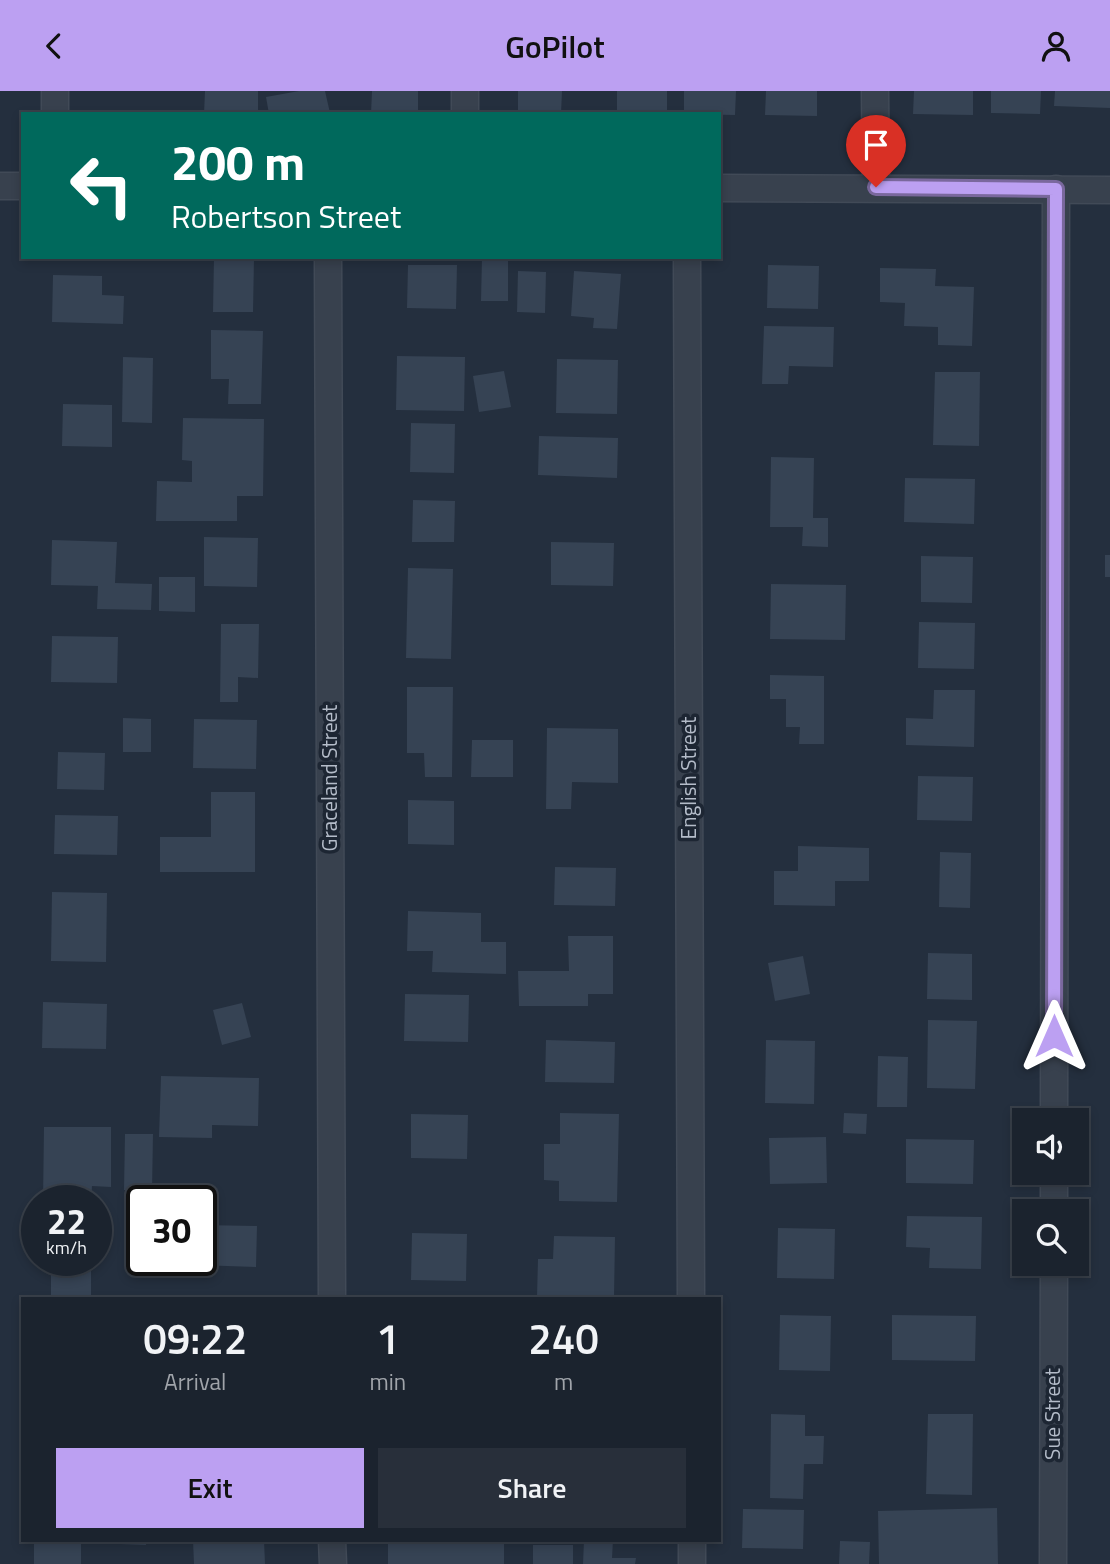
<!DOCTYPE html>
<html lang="en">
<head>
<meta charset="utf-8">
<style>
	:root { --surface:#1b232e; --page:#282f3a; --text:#f1f3f6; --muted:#a0a4aa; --line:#39404a; --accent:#bca0f2 }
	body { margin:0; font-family:"Titillium Web",sans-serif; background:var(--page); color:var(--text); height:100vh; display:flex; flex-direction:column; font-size:26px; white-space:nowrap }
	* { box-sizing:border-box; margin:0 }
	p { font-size:23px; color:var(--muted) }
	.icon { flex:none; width:38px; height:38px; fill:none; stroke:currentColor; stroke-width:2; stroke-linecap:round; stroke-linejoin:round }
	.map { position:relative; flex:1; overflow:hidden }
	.sheet { position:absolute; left:21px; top:1206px; width:700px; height:245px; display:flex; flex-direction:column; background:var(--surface); border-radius:0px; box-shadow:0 4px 10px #0003,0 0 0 2px var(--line) }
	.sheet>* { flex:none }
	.banner { position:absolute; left:21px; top:21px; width:700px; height:147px; border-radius:0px; box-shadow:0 4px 10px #0003,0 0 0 2px var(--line); background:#00695c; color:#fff; overflow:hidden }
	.buttons { position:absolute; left:1012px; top:1017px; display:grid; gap:14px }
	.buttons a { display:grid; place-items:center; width:77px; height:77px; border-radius:0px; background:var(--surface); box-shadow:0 4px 10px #0003,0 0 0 2px var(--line); font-size:35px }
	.speed { position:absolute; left:21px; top:1094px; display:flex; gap:14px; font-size:35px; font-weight:700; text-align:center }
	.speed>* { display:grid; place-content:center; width:91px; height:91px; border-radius:50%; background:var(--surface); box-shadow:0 4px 10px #0003,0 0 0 2px var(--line); line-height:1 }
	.speed small { font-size:18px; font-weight:400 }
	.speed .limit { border:4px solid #111; border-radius:10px; background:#fff; color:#111 }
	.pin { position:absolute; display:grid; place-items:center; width:60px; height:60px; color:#fff; margin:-72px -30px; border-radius:50% 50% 50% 0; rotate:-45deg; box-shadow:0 0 7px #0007 }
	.pin .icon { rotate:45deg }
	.me { position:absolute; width:77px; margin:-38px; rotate:0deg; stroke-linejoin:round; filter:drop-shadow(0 0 5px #0008) }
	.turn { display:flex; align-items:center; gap:24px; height:147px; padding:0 35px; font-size:32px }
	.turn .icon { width:91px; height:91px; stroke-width:2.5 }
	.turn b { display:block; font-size:49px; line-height:60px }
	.eta { display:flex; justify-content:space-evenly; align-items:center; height:119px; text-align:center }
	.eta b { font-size:42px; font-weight:600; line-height:49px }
	.primary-button { display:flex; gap:14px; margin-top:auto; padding:14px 35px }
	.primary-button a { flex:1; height:80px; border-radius:0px; background:var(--accent); color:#111; font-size:28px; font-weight:600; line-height:80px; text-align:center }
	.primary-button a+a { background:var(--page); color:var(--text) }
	header { display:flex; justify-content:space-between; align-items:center; height:91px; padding:0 35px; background:var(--accent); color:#111; font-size:32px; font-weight:600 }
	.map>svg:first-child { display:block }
	.building { fill:#364354 }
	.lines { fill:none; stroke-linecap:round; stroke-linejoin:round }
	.street-casing { stroke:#414a57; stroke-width:29 }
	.street { stroke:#38414e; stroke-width:26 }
	.route-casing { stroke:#7a689d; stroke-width:18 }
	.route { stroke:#bca0f2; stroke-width:12 }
	.labels { text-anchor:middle; stroke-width:7; stroke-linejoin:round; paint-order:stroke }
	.street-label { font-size:21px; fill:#b4bcc9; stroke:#1d2633 }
</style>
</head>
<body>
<header><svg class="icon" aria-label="back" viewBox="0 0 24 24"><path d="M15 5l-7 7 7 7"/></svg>GoPilot<svg class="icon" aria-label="person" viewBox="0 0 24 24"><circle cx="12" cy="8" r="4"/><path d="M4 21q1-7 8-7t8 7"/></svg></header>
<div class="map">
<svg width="1110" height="1473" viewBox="0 0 1110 1473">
	<rect width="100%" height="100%" fill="#242f3e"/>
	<g class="building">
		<polygon points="205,0 258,0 258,23 204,23"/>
		<polygon points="299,0 325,0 330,22 269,23 266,6"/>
		<polygon points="372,0 418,0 418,23 371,23"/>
		<polygon points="518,0 562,0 561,23 518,23"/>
		<rect x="617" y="0" width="50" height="23"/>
		<polygon points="684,0 736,0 735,24 684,23"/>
		<polygon points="766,0 817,0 817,25 765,24"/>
		<polygon points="914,0 973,0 973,24 913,23"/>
		<polygon points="991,0 1041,0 1040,23 991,22"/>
		<polygon points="1055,0 1110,0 1110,17 1054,15"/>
		<polygon points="214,166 254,167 253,221 213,221"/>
		<polygon points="482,166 508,166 508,210 481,210"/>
		<polygon points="408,174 457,174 456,218 407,217"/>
		<polygon points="768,174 819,175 818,218 767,217"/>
		<polygon points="880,177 936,178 935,195 974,196 972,255 938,254 938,236 904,235 905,212 880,211"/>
		<polygon points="518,180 546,181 545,222 517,221"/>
		<polygon points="574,180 621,183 617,238 593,237 594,227 571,225"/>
		<polygon points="53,184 102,185 102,204 124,205 123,233 52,231"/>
		<polygon points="764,235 834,236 833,276 789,275 788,293 762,293"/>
		<polygon points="211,239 263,240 261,313 228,313 229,288 211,288"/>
		<polygon points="397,265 465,266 464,320 396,319"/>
		<polygon points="123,266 153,267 152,332 122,331"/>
		<polygon points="557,268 618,269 617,323 556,322"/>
		<polygon points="504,280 511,316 479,321 473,285"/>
		<polygon points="935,281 980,281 979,355 933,354"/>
		<polygon points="63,313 112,314 112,356 62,355"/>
		<polygon points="183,327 264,328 263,405 237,405 237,430 156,430 157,390 192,391 192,370 182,369"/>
		<polygon points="411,332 455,333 454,382 410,381"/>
		<polygon points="539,345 618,347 617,387 538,384"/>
		<polygon points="771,366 814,367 813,427 828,427 828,456 802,455 803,436 770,436"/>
		<polygon points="905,387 975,388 974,433 904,431"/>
		<polygon points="413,409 455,410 454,451 412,451"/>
		<polygon points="204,446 258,447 257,496 204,495"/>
		<polygon points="52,449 117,451 115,492 152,493 151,519 97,518 98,495 51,494"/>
		<polygon points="551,451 614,452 613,495 551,494"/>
		<rect x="1105" y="464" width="5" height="22"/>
		<polygon points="921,465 973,466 972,512 921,511"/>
		<polygon points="408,477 453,478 451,568 406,567"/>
		<polygon points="159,486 195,486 195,521 159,520"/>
		<polygon points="771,493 846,494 845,549 770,548"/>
		<polygon points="919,531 975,532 974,578 918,577"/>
		<polygon points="221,533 259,533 258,587 238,586 238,611 220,611"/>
		<polygon points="52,545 118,546 117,592 51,591"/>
		<polygon points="770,584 824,585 824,653 799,653 800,636 786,636 786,608 770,608"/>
		<polygon points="407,596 453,596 452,686 425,686 424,662 407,662"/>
		<polygon points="934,599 975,599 974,656 906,654 906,627 933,628"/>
		<polygon points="123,627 151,628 151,661 123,661"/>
		<polygon points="194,628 257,629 256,678 193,677"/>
		<polygon points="547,637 618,638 618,692 572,691 571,718 546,718"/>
		<polygon points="472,649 513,649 513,686 471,686"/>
		<polygon points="58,661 105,662 104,699 57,698"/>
		<polygon points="918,685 973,686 972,730 917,729"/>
		<polygon points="211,701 255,701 255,781 160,781 160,746 211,746"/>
		<polygon points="408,709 454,710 454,754 408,753"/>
		<polygon points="55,724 118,725 117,764 54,763"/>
		<polygon points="798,755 869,757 869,790 835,790 835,815 774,814 774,780 798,780"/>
		<polygon points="940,761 971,762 970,817 939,816"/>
		<polygon points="555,776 616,777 615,815 554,814"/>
		<polygon points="52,801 107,802 106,871 51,870"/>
		<polygon points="408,820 481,822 481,851 506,851 506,883 432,881 433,860 407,860"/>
		<polygon points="568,845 613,845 613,903 588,903 588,915 519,915 518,880 569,880"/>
		<polygon points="928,862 972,863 972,909 927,908"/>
		<polygon points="803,865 810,903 775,910 768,872"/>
		<polygon points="405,903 469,904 468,951 404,950"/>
		<polygon points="43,911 107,913 106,958 42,957"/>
		<polygon points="242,912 251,946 222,954 213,919"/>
		<polygon points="928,929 977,930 975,998 927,997"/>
		<polygon points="546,949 615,951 614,992 545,991"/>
		<polygon points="766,949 815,950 814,1013 765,1012"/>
		<polygon points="878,965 908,966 907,1016 877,1016"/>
		<polygon points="161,985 259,987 258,1035 212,1034 212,1047 159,1046"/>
		<polygon points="560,1022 619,1023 617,1111 559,1110 559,1090 544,1089 544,1053 560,1053"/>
		<polygon points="844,1022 867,1023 866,1043 843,1042"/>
		<polygon points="411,1023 468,1024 467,1068 411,1067"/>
		<polygon points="44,1036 111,1036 111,1096 92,1095 91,1110 43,1110"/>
		<polygon points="125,1043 153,1043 152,1100 124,1099"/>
		<polygon points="826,1046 827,1092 770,1093 769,1047"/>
		<polygon points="906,1048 974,1049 973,1093 906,1092"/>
		<polygon points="907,1125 982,1126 981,1178 929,1177 930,1157 906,1156"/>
		<polygon points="201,1134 257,1135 256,1176 197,1174 198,1169 201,1169"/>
		<polygon points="778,1137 835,1138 834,1188 777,1187"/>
		<polygon points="412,1142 467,1143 466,1190 411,1189"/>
		<polygon points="554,1145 615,1146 614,1207 537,1206 538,1168 553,1168"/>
		<rect x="51" y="1169" width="40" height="36"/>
		<polygon points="780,1224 831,1225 830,1280 779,1279"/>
		<polygon points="892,1224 976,1225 975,1270 892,1269"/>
		<polygon points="771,1323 805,1324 805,1345 824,1345 823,1373 804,1373 803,1408 770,1407"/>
		<polygon points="928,1323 973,1323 972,1404 926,1403"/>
		<polygon points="997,1417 998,1473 879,1473 878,1420"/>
		<polygon points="743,1418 804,1419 803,1458 742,1457"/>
		<rect x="34" y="1449" width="47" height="24"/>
		<polygon points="120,1449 146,1449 146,1454 120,1453"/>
		<polygon points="193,1449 264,1449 265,1473 194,1473"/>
		<rect x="388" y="1449" width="116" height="24"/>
		<polygon points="584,1449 613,1449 612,1467 636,1467 635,1473 583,1473"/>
		<polygon points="840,1450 870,1451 869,1473 839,1473"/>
		<rect x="533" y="1454" width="40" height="19"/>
	</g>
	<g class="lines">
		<defs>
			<g id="street">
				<polyline points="55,0 55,23"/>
				<polyline points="465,0 465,23"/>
				<polyline points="875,0 876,96"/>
				<polyline points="0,95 23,95"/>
				<polyline points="719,97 1110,99"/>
				<polyline points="328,166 332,1208"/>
				<polyline points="687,166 691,1208"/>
				<polyline points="1054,1029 1056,98"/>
				<polyline points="1054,1120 1054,1082"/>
				<polyline points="332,1449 333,1473"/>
				<polyline points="692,1449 692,1473"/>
				<polyline points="1053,1473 1054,1172"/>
			</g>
		</defs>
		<use href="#street" class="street-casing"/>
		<use href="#street" class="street"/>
	</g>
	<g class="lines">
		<defs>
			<polyline id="route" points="876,96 1056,98 1054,945"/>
		</defs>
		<use href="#route" class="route-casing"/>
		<use href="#route" class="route"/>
	</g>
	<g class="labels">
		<g class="street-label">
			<text transform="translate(330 687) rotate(-90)" y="7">Graceland Street</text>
			<text transform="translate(689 687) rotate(-90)" y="7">English Street</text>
			<text transform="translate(1053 1323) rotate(-90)" y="7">Sue Street</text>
		</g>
	</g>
</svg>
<div class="buttons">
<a><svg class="icon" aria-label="sound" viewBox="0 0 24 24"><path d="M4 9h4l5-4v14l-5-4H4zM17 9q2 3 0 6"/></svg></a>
<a><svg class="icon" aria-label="search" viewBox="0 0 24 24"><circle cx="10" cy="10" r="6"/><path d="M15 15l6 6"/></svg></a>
</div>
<div class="speed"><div>22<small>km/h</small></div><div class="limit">30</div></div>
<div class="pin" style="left:876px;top:96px;background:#d93025"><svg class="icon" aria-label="arrive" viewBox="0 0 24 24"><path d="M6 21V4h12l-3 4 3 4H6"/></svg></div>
<svg class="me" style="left:1054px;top:945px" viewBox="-20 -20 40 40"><path d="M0-17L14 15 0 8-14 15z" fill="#bca0f2" stroke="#fff" stroke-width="4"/></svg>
<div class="banner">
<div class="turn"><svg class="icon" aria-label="left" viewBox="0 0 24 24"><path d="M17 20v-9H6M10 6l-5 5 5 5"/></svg><div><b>200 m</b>Robertson Street</div></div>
</div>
<section class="sheet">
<div class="eta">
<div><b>09:22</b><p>Arrival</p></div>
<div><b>1</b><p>min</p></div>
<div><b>240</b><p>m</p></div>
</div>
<div class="primary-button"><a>Exit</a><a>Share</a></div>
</section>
</div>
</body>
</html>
